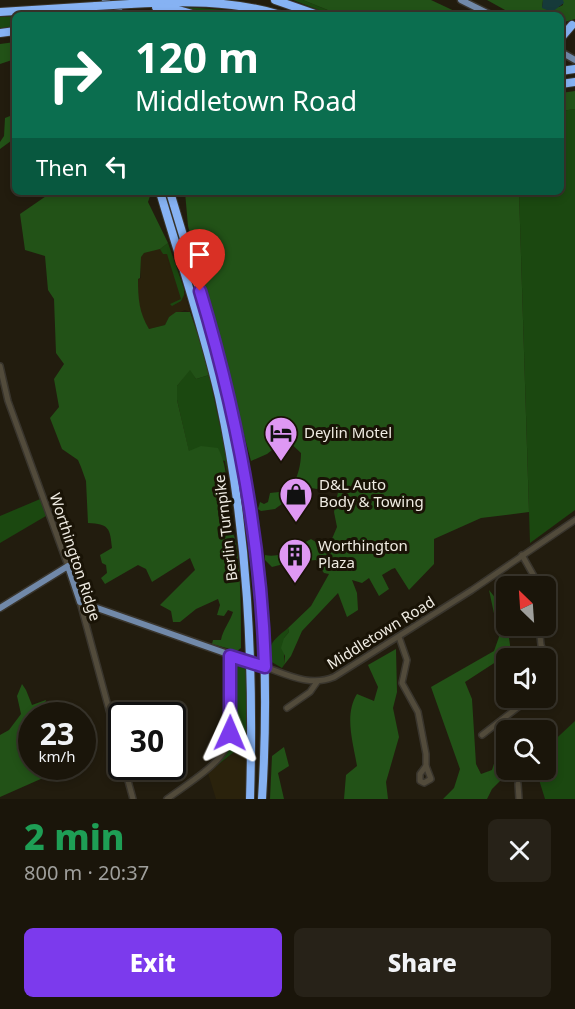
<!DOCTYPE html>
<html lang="en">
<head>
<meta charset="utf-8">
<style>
	:root { --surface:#1a150a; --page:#272218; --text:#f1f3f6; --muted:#9f9f9c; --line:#38342b; --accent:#7c3aed }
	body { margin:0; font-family:"Noto Sans",sans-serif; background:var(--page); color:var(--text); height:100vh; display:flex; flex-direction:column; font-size:22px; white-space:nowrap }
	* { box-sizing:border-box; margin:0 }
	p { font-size:20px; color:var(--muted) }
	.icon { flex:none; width:33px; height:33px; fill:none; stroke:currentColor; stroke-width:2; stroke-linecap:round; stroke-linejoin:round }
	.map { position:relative; height:799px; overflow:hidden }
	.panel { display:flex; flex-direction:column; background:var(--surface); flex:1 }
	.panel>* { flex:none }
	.top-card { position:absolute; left:12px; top:12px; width:552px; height:183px; border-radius:9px; box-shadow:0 3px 9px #0003,0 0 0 2px var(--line); background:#0b6e4f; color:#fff; overflow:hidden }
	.needle { width:39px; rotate:335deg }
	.controls { position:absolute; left:496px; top:576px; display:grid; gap:12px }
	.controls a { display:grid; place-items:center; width:60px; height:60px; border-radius:9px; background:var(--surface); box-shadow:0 3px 9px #0003,0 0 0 2px var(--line); font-size:30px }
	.speed { position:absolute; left:18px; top:702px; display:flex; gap:12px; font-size:30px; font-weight:700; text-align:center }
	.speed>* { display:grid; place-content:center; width:78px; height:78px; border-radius:50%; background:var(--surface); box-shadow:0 3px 9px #0003,0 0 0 2px var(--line); line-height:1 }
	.speed small { font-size:15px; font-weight:400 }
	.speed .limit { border:3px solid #111; border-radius:9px; background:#fff; color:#111 }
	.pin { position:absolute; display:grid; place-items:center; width:51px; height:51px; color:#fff; margin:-62px -26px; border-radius:50% 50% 50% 0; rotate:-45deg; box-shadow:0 0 6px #0007 }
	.pin .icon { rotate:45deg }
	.me { position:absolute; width:66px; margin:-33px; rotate:1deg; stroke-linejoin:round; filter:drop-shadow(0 0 4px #0008) }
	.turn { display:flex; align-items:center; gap:21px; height:126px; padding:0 24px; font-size:27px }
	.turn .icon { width:78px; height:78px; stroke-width:2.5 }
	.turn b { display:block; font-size:42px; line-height:51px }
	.then { display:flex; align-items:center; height:57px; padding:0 24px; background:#0003; gap:12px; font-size:22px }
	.round { display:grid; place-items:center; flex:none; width:63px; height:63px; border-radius:9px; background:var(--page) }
	.summary { display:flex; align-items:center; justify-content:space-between; height:102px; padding:0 24px }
	h1 { font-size:36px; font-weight:800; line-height:45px; color:#1e9e55 }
	.button { display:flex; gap:12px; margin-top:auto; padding:12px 24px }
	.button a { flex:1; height:69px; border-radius:9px; background:var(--accent); color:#fff; font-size:24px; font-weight:800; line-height:69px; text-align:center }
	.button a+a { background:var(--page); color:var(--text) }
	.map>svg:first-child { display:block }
	.built { fill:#2a220c }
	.green { fill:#1b4810 }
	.forest { fill:#225217 }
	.water { fill:#163a3a }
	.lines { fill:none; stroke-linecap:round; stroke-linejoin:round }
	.minor-casing { stroke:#39352d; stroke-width:8 }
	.major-casing { stroke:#39352d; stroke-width:9 }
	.highway-casing { stroke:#39352d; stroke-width:10 }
	.minor { stroke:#524b3b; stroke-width:5 }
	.major { stroke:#7189a9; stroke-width:6 }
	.highway { stroke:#86b2f3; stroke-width:8 }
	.highway-bridge-casing { stroke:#39352d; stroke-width:10; stroke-linecap:butt }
	.highway-bridge { stroke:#86b2f3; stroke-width:8 }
	.route-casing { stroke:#51269a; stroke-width:15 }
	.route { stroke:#7c3aed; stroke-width:10 }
	.labels { text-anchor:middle; stroke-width:6; stroke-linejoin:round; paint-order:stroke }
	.poi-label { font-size:15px; fill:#efebe2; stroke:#191306; text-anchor:start }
	.street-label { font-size:15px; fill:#efebe2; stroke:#191306 }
</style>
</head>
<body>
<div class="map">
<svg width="575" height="799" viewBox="0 0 575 799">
	<rect width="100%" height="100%" fill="#221c0e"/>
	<g class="built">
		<polygon points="168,243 182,282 190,312 185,310 169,317 165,325 149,329 142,318 138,301 138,279 141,278 140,257 144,253 163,247"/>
		<polygon points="234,752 240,753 246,756 247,799 216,799 208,773"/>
	</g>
	<g class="green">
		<polygon points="293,0 303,0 340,15 331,15"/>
		<polygon points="184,7 241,11 253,15 242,13 240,15 201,15"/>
		<polygon points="145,10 183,14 187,15 126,15 125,11"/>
		<polygon points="15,16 15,29 0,31 0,17"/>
		<polygon points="575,109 575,510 530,543 519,192 561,192 561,111"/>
		<polygon points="168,243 184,289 184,295 181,301 172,306 170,304 181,299 167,254 163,254 160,249"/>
		<polygon points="190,369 196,379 209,375 226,454 227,475 225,461 189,452 177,400 177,386"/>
		<polygon points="45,497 51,513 0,543 0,516"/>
		<path d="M288,628L289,632L284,638V665L282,668L270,661C268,642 274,640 288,628Z"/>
		<polygon points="237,662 243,663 246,667 246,753 245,756 240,753 234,752 200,779 222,759 232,739 232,668"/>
		<polygon points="575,721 575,799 545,799 536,770 546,770 546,748"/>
	</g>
	<g class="forest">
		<polygon points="303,0 431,0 463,15 340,15"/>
		<polygon points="487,0 543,0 542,7 559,7 563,5 563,0 575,0 575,19 561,23 561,15 514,15"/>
		<polygon points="15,42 15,59 0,64 0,44"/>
		<polygon points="575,91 575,109 561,111 561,93"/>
		<polygon points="10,116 15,121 15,138 0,149 0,142 4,136 5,118"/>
		<path d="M52,192H148L150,196L148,202L168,243L160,249L144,253L141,257L140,278L138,279C138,298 139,313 149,329L165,325L169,317L176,312H190L203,349L209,375L196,379L190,370L177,386V400L189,451L201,446L218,448C232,476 223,493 228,520C230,528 234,534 236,542C241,577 241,613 241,648L237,651L212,644L213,640H221C223,629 230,622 233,612L228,610L224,616L217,615L220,605L218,599L196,609L180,622H173L171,611L160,605L195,570L190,558L152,582L146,569L138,565L105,584L101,578L107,573L106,565L102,563L100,555L112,548C110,528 109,524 88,523L86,481L81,467L78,460L62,449L50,418L59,407L54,379L64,364L56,353L54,299L48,290L45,256L25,250L20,214Z"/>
		<path d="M185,192H519L529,512L481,518L434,539V564L409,590L395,568L392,569L382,575L389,589L379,596L369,578L362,583L352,580L357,593L358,610L347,617L338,593L302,631L291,656L284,665L285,656L281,648L284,638L289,632L288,628L311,606L329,574L324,573L321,569L325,564H319L316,560L304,561L303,559L272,567L265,560V555C281,559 296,547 311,539L319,544L331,541L337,527L334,512L338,492L331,485L317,489L305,487L275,509L261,511L258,509L260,502L264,504L268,502L270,493L279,492L283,494C296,487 301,467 301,453L286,439L267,454L251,461L188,226Z"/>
		<polygon points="489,590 505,610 511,652 465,682 472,699 476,764 481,774 492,770 498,751 507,747 507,770 511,770 492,789 487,799 443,799 454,788 460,769 431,687 494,651 499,637"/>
		<path d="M396,649L397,692L393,708L399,737L386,782L388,799H344L346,775L357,766C353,742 344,715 357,694L374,701L378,687L368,665Z"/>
		<polygon points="22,684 26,690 32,705 46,700 42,715 32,716 31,720 29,719 21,729 19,744 27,744 31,751 32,766 36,767 35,775 40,773 52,774 0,797 0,735 9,730 21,714 17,696"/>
		<polygon points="284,747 289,766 278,773 284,799 270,799 272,756"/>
	</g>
	<polygon class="water" points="543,0 563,0 564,3 552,12 542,8"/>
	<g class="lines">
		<defs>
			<g id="minor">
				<polyline points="0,366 8,401 68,566"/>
				<polyline points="522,555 535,578 536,586"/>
				<polyline points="80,602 122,758"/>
				<polyline points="539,626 541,645 549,664 546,681"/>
				<polyline points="399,637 407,660 402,683 418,712 426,754 426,766"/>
				<path d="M265,667C288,675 310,687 334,677L472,590L575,520"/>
				<polyline points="287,708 310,692 317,682"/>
				<polyline points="482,735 530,698"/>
				<polyline points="124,766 133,799"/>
				<polygon points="426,766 431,779 424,783 420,781 420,774"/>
				<polyline points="518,784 519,799"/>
				<path d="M167,799C183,787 211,770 222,754C236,735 230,681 230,656"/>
			</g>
			<g id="major">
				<polyline points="461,0 491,15"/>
				<polyline points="561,52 575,60"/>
				<polyline points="0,608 68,566 80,602 265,667"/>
			</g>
			<g id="highway">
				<polyline points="106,0 109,15"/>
				<polyline points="116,0 119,15"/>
				<polyline points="275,0 318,15"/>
				<path d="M130,4C182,1 231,0 281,15"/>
				<polyline points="156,7 175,9 196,15"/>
				<polyline points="0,12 96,6"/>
				<polyline points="0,33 15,31"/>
				<polyline points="561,38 572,25"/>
				<polyline points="561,71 575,69"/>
				<polyline points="561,84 575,82"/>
				<path d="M160,192C180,260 203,328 219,397C248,530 254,664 250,799"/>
				<path d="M170,192C192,266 216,340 234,415C263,541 270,670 262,799"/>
			</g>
		</defs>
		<use href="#minor" class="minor-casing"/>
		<use href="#major" class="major-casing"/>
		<use href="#highway" class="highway-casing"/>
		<use href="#minor" class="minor"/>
		<use href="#major" class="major"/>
		<use href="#highway" class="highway"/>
		<defs>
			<polyline id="highway-bridge" points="96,6 130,4"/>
		</defs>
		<use href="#highway-bridge" class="highway-bridge-casing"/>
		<use href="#highway-bridge" class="highway-bridge"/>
	</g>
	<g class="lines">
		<defs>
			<path id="route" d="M200,291C237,414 261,538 265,667L230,656V733"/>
		</defs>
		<use href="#route" class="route-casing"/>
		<use href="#route" class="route"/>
	</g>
	<defs>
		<symbol id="hotel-pin" viewBox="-11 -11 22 30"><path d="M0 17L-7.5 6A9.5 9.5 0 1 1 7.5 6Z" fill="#de98f3" stroke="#191306"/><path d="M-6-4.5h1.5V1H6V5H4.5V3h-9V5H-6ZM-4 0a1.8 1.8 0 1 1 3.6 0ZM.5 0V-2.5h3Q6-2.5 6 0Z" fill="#111"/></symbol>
		<symbol id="shop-pin" viewBox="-11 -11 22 30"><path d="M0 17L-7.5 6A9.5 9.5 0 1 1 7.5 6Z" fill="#de98f3" stroke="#191306"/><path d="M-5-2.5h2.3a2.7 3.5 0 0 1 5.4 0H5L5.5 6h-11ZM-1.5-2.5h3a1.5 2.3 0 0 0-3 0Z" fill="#111"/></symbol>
		<symbol id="building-pin" viewBox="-11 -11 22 30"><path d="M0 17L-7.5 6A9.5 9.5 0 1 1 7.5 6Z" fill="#de98f3" stroke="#191306"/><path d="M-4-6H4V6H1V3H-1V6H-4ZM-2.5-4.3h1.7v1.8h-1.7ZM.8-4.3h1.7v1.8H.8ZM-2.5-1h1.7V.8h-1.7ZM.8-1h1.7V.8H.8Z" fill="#111"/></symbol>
	</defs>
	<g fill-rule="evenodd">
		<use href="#hotel-pin" x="262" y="414" width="38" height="52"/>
		<use href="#shop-pin" x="277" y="475" width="38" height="52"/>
		<use href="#building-pin" x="276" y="536" width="38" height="52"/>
	</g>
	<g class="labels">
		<g class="poi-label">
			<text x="304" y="438">Deylin Motel</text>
			<text x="319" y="490">D&amp;L Auto<tspan x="319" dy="17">Body &amp; Towing</tspan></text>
			<text x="318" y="551">Worthington<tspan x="318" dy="17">Plaza</tspan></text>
		</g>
		<g class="street-label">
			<text transform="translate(226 528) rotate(-97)" y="5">Berlin Turnpike</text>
			<text transform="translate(75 557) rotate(72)" y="5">Worthington Ridge</text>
			<text transform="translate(381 633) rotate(-32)" y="5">Middletown Road</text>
		</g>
	</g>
</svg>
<div class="controls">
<a><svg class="needle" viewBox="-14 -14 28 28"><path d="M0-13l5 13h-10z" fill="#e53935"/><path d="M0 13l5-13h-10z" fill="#9f9f9c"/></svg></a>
<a><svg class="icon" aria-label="sound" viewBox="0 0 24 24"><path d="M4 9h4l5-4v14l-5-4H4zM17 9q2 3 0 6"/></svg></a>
<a><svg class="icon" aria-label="search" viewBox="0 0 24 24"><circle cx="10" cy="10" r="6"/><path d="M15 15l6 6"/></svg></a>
</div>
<div class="speed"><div>23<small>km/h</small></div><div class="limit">30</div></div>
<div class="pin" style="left:200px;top:291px;background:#d93025"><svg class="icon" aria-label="arrive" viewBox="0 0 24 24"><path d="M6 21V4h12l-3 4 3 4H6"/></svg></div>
<svg class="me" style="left:230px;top:733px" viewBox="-20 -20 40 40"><path d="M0-17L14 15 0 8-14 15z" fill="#7c3aed" stroke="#fff" stroke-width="4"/></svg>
<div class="top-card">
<div class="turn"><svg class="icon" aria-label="right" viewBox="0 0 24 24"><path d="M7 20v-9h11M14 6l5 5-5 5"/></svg><div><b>120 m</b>Middletown Road</div></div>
<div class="then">Then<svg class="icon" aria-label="left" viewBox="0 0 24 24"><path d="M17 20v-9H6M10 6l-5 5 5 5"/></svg></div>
</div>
</div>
<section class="panel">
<div class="summary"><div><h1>2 min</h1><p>800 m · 20:37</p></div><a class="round"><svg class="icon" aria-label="close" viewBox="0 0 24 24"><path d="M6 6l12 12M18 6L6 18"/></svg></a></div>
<div class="button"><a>Exit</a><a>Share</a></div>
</section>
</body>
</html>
